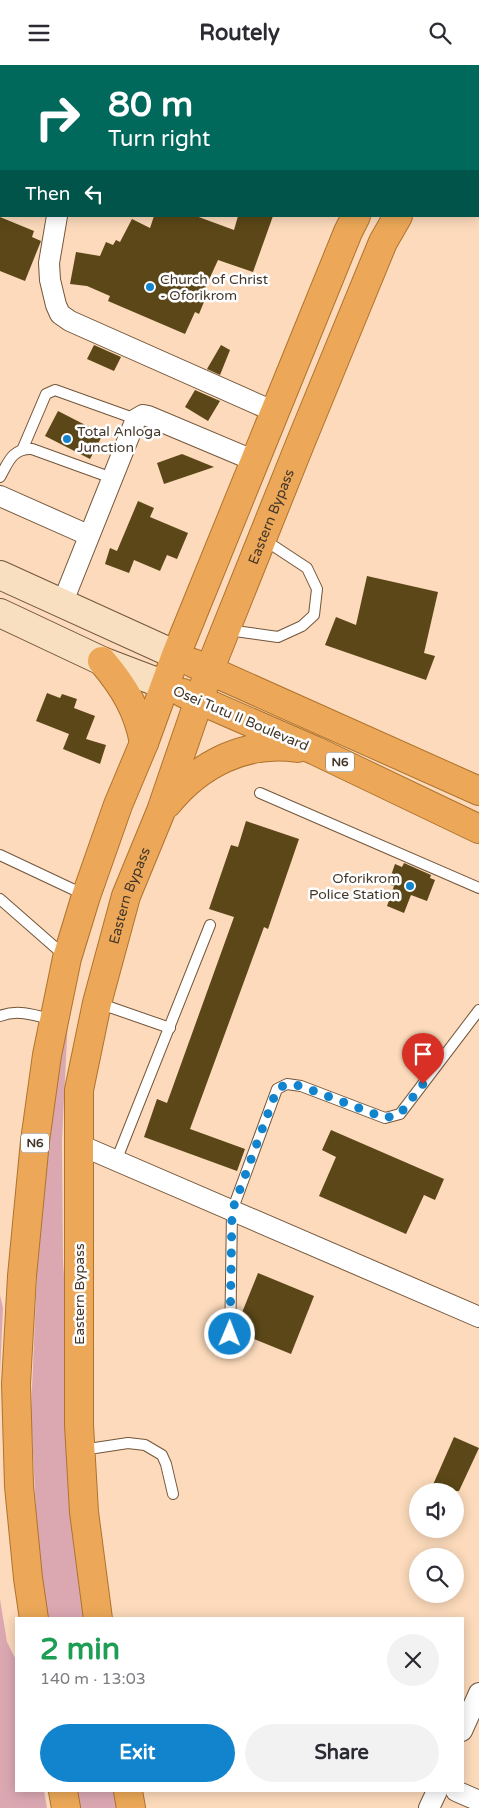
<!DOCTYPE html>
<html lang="en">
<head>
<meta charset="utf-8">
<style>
	:root { --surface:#fff; --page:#f2f2f3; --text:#2b2b33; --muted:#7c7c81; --accent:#1284cd }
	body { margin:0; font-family:"Varela Round",sans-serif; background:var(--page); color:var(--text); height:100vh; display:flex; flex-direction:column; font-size:19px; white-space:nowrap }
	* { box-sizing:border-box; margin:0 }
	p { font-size:16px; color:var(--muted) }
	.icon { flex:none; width:28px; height:28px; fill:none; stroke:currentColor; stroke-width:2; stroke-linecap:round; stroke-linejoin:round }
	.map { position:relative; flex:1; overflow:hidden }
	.panel { position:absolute; left:15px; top:1552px; width:449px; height:175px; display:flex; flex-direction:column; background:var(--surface); border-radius:0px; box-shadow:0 2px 12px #0003 }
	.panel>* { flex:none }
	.banner { position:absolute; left:0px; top:0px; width:480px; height:152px; box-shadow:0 2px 12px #0003; background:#00695c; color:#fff; overflow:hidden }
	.controls { position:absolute; left:409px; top:1418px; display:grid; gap:10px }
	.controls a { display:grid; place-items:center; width:55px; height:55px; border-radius:50%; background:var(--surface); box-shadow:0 2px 12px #0003; font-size:25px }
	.pin { position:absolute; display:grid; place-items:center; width:42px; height:42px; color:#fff; margin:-51px -21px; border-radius:50% 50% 50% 0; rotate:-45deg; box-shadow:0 0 5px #0007 }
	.pin .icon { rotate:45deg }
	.me { position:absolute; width:55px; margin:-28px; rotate:1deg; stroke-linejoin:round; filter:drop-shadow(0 0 4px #0008) }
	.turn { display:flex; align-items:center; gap:18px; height:105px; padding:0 25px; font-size:22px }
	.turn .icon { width:65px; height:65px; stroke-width:2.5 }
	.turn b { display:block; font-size:35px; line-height:42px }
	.then { display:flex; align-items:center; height:48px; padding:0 25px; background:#0003; gap:10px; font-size:19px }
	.round { display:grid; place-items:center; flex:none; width:52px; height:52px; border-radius:26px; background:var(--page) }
	.headline { display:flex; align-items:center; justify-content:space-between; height:85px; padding:0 25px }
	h1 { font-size:30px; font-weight:700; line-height:38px; color:#1e9e55 }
	.action { display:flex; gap:10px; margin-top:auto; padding:10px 25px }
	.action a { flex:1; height:58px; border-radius:30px; background:var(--accent); color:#fff; font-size:20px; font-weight:700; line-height:58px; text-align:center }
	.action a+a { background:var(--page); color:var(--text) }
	header { display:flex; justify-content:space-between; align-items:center; height:65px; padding:0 25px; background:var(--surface); font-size:22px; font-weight:700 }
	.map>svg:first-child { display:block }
	.green { fill:#dba8b2 }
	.building { fill:#5b4717 }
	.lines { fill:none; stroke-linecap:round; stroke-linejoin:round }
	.service-casing { stroke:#73563a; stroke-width:12 }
	.minor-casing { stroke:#73563a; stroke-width:22 }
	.secondary-casing { stroke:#73563a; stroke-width:30 }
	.trunk-casing { stroke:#af732d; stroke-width:30 }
	.service { stroke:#fff; stroke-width:10 }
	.minor { stroke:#fff; stroke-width:20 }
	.secondary { stroke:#f8dfc0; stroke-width:28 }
	.trunk { stroke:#eca858; stroke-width:28 }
	.route { stroke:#1284cd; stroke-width:9; stroke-dasharray:0 16.2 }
	.poi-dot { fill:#1284cd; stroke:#fff; stroke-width:2 }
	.labels { text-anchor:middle; stroke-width:5; stroke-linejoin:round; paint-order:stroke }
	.shield { fill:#fff; stroke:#7c736a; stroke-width:1 }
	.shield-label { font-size:12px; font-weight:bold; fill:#44372a }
	.poi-label { font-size:14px; fill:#44372a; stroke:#fff; text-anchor:start }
	.street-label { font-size:14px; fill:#44372a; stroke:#fff }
</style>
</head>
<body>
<header><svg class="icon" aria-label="menu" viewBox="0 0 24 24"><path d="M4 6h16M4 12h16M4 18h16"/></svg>Routely<svg class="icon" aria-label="search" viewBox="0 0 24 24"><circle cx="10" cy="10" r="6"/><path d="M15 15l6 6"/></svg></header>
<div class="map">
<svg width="479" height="1743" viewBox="0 0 479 1743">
	<rect width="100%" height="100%" fill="#fcdabb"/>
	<g class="green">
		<polygon points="68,954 62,1075 63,1196 88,1554 46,1554 39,1509 31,1346 42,1093 54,1022"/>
		<polygon points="0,1230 3,1243 0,1309"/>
		<polygon points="0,1534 7,1577 16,1595 16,1726 44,1726 47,1743 0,1743"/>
		<polygon points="75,1726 116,1726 118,1743 78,1743"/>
	</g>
	<g class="building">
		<polygon points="154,151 196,151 234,165 238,151 273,151 253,207 218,195 202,230 206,232 199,249 195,247 185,269 108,236 110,231 87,221 70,219 76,187 100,191 106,177 113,180 116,175 120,177 132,154 150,163"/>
		<polygon points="0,152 34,166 32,172 41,176 25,216 0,206"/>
		<polygon points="94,280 121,292 114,306 87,294"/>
		<polygon points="221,280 230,285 220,310 207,304"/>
		<polygon points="195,325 220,336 208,356 185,342"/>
		<polygon points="58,346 103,369 90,394 45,371"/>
		<polygon points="182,389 214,402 164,419 157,398"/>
		<polygon points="138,436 154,443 150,452 188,468 177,494 167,490 160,506 134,495 129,508 105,499 110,483 117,486"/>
		<polygon points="367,511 438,527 424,588 435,591 426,615 325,580 336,552 356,560"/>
		<polygon points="47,628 60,633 62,629 77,634 74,643 95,651 86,674 106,680 100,699 63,684 69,669 36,656"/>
		<polygon points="246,756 299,774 268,864 264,862 190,1064 245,1084 237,1106 144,1072 157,1034 167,1038 234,852 209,844 231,780 238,782"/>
		<polygon points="404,798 431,810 430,813 435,815 427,836 411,830 404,848 387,841 394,821 388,819 395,799 402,802"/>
		<polygon points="331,1065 444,1114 435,1135 424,1130 406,1169 319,1131 336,1092 322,1085"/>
		<polygon points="258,1208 314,1231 291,1289 237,1267 237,1260"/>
		<polygon points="454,1372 479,1383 459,1426 442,1426 432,1422"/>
	</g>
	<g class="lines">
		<defs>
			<g id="service">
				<polyline points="23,383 46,329 55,325 136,354"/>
				<path d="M0,412C8,398 12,383 32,384L112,413"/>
				<polyline points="228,565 278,572 302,561 314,550 317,524 307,503 263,474"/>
				<polyline points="260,728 479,823"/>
				<polyline points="0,790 85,830"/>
				<polyline points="0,834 65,891"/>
				<polyline points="98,938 170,963"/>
				<path d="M0,951C18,944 35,950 53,955"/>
				<polyline points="116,1096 210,860"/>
				<polyline points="230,1287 232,1146 277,1024 287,1019 301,1021 385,1053 400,1049 479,945"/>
				<polyline points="82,1385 128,1378 145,1380 162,1390 166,1399 173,1429"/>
			</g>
			<g id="minor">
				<polyline points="0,23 1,26"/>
				<polyline points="57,151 49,198 50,215 56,240 60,249 70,256 275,347"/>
				<polyline points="0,431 88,470"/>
				<polyline points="62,539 136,354 143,350 148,351 255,396"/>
				<polyline points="80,1080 479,1252"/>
				<polyline points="462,1666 479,1628"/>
				<polyline points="456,1726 479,1736"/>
				<polyline points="429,1743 437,1726"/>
			</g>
			<g id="secondary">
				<polyline points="0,510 176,590"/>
				<polyline points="0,548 102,596 165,620"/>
			</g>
			<g id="trunk">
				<polyline points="456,1 457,0"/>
				<path d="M102,596C124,622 138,645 144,678"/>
				<polyline points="193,598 479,726"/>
				<polyline points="183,628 316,686 479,764"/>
				<path d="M167,739C199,699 246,675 298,683"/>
				<polyline points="34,1554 28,1513 19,1421 16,1319 22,1211 35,1076 47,990 67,893 86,831 118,740 144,678 176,590 348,167 356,151"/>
				<path id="s1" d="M98,1554L84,1447L79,1360V1025L97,938L126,831L161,746L209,606L300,379L383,177L398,151"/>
				<polyline points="63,1726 66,1743"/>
				<polyline points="128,1726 131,1743"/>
			</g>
		</defs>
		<use href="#service" class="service-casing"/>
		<use href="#minor" class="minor-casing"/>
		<use href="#secondary" class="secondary-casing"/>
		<use href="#trunk" class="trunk-casing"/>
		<use href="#service" class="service"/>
		<use href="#minor" class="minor"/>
		<use href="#secondary" class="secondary"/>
		<use href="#trunk" class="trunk"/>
	</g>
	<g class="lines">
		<polyline class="route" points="230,1269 232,1146 277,1024 287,1019 301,1021 385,1053 400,1049 423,1019"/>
	</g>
	<g class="poi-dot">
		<circle cx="150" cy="222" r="5"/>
		<circle cx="67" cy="374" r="5"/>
		<circle cx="410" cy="821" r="5"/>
	</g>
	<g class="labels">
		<g class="shield">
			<rect x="326" y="687.5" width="28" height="19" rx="4"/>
			<rect x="21" y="1068.5" width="28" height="19" rx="4"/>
		</g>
		<g class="shield-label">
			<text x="340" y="701">N6</text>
			<text x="35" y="1082">N6</text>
		</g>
		<g class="poi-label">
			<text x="160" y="219">Church of Christ<tspan x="160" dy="16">- Oforikrom</tspan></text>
			<text x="77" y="371">Total Anloga<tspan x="77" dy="16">Junction</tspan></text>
			<text x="400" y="818" text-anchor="end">Oforikrom<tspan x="400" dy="16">Police Station</tspan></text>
		</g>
		<g class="street-label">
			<text dy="5" stroke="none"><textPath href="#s1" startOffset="1136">Eastern Bypass</textPath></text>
			<text transform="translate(241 653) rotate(23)" y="5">Osei Tutu II Boulevard</text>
			<text dy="5" stroke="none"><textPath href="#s1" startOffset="731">Eastern Bypass</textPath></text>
			<text transform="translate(79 1229) rotate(-90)" y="5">Eastern Bypass</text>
		</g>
	</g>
</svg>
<div class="controls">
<a><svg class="icon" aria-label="sound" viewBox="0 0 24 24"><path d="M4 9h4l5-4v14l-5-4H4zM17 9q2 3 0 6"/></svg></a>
<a><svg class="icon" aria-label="search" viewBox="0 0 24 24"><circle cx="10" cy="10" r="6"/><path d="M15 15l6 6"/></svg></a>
</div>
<div class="pin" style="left:423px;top:1019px;background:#d93025"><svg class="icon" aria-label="arrive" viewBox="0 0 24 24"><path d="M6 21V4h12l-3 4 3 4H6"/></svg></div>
<svg class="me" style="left:230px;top:1269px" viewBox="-20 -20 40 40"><circle r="17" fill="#1284cd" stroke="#fff" stroke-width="3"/><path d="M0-11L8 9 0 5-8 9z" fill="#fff"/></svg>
<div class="banner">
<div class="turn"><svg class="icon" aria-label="right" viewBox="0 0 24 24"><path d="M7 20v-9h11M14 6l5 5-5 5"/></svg><div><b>80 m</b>Turn right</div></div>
<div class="then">Then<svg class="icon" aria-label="left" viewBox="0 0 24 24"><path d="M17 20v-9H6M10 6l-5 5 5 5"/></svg></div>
</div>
<section class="panel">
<div class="headline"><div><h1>2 min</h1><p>140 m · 13:03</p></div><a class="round"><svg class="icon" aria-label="close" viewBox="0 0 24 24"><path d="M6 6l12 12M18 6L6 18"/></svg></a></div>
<div class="action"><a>Exit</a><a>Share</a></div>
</section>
</div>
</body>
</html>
